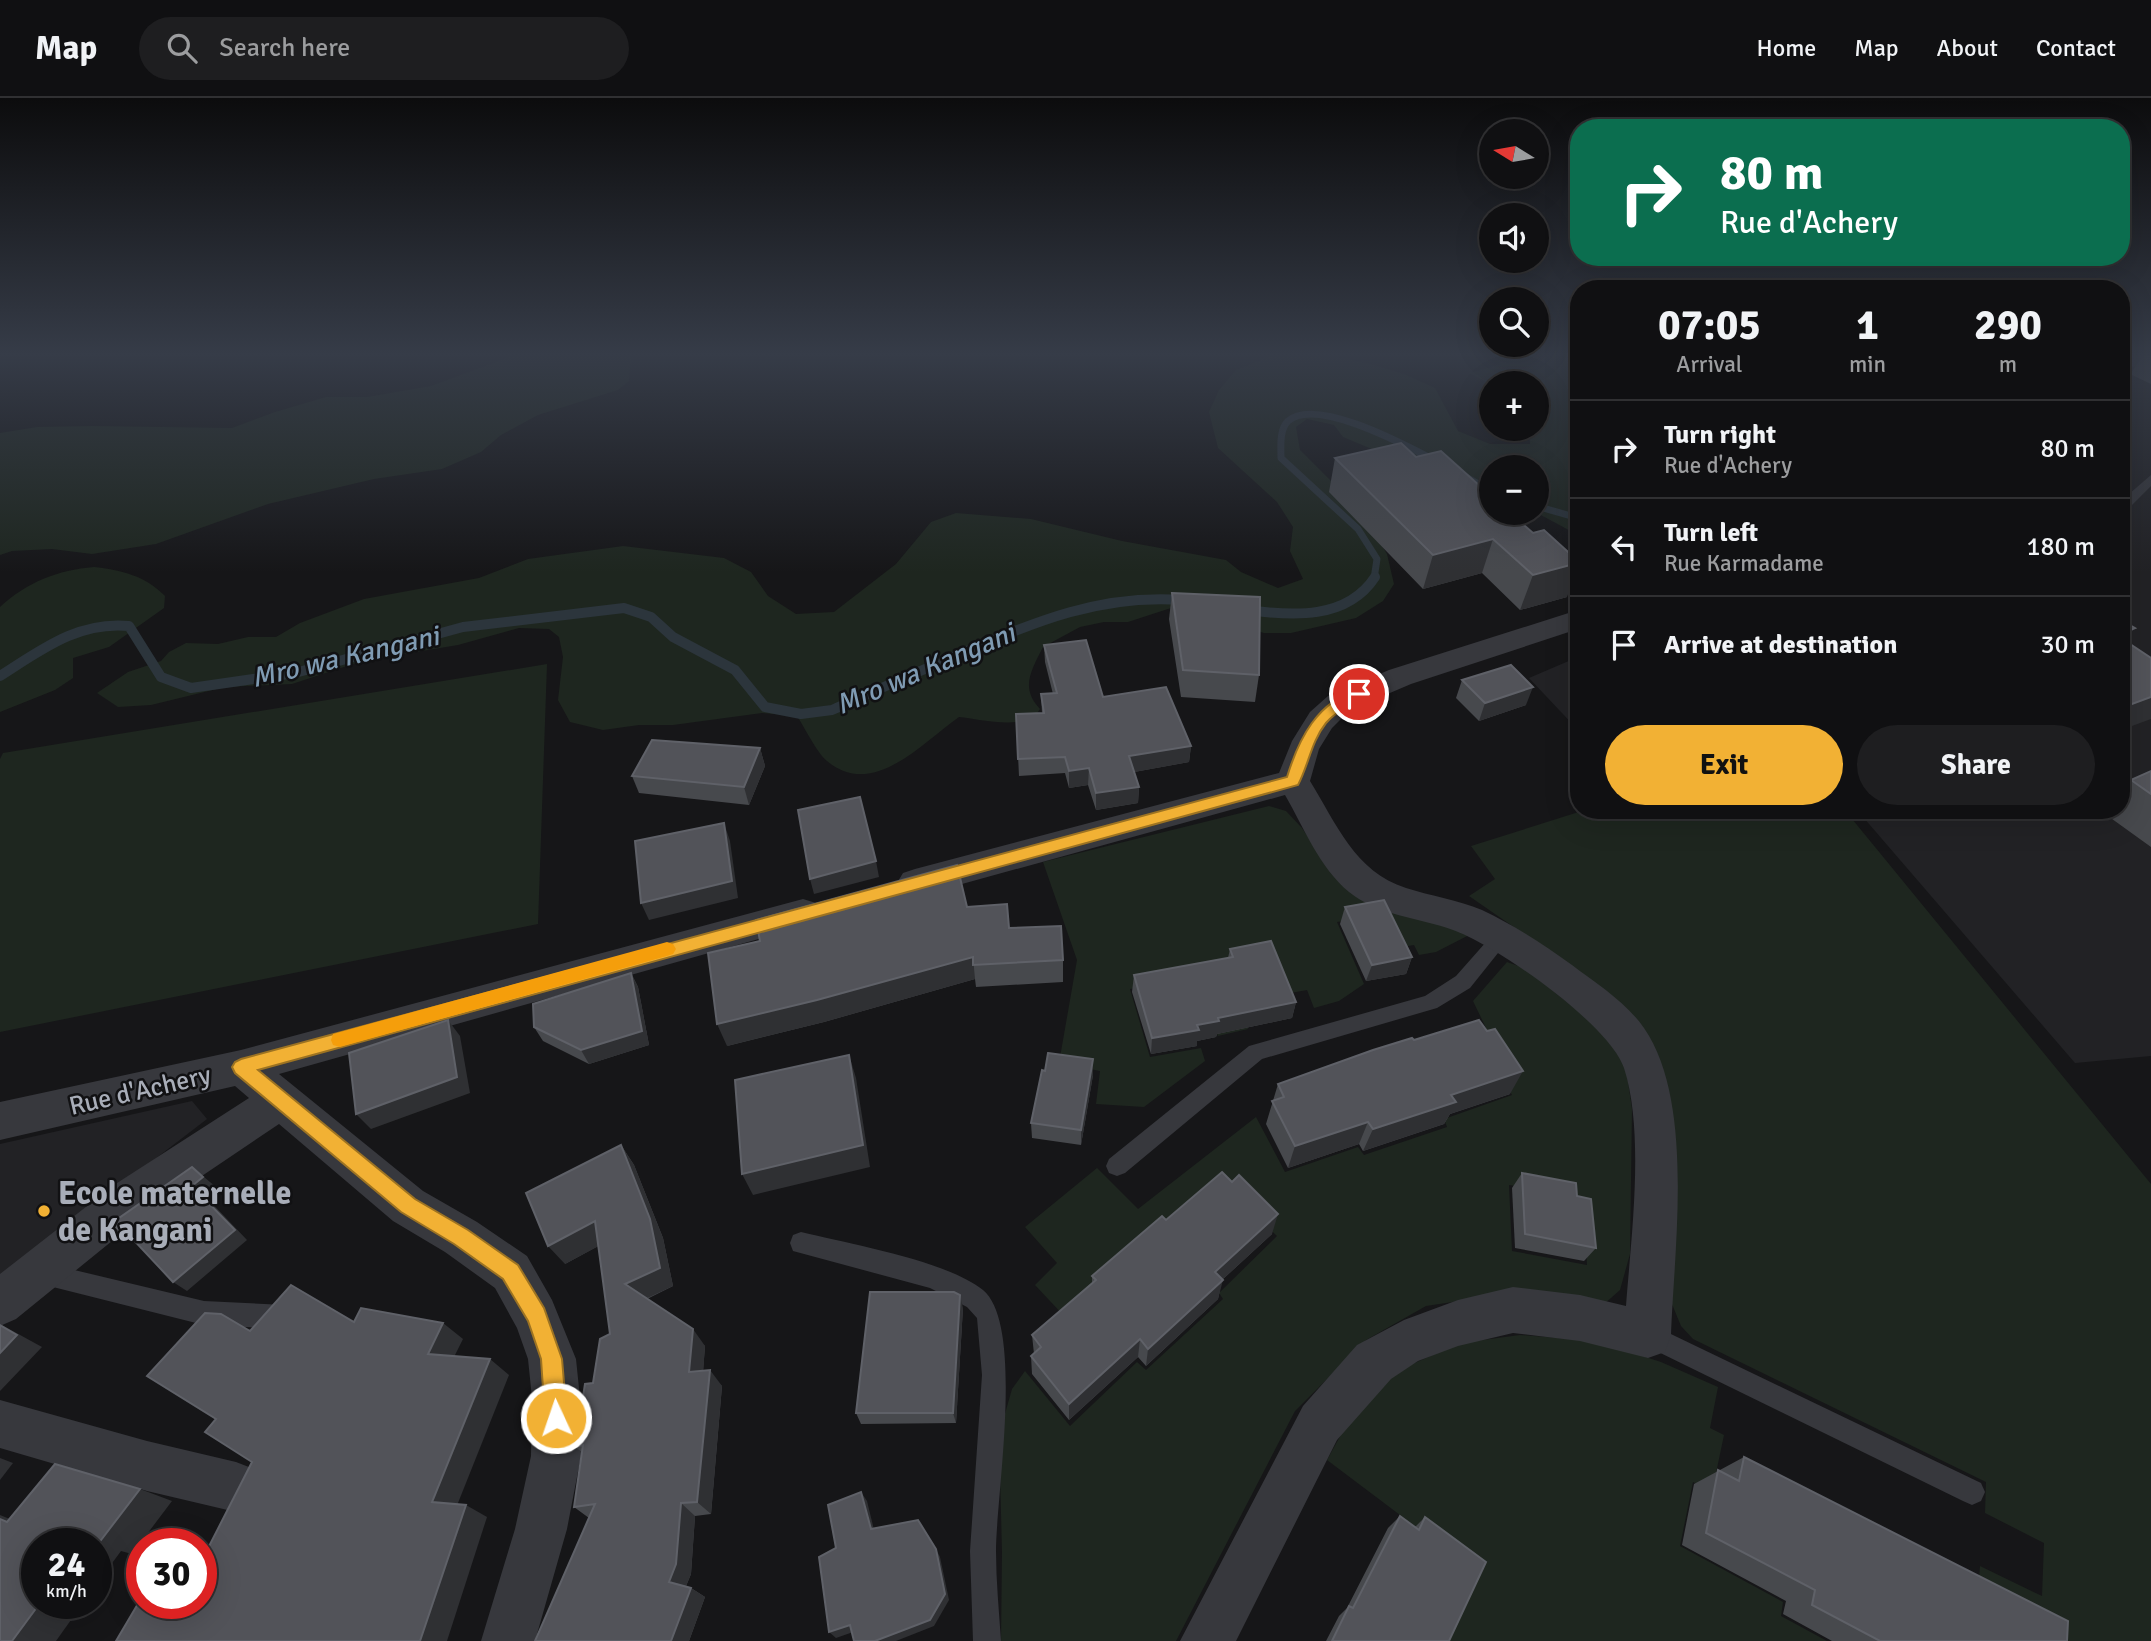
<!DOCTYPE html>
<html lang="en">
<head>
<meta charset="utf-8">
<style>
	:root { --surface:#101012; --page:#1e1e20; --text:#f1f3f6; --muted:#9c9d9f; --line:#303032; --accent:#f2b134 }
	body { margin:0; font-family:Signika,sans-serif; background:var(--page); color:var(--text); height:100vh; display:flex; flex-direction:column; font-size:26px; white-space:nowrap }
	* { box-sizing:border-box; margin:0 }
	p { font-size:23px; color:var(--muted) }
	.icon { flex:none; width:38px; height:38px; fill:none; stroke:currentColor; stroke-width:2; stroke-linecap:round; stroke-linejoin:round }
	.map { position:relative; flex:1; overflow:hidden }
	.drawer { position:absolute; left:1570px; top:182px; width:560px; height:539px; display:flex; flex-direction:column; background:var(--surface); border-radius:28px; box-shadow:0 7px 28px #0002,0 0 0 2px var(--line) }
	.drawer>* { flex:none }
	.hud { position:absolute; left:1570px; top:21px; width:560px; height:147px; border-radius:28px; box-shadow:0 7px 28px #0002,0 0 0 2px var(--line); background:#0b6e4f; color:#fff; overflow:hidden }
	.needle { width:46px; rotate:281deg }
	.tools { position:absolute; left:1479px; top:21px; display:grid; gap:14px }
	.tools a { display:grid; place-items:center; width:70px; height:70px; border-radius:50%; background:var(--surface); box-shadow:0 7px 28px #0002,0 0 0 2px var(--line); font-size:35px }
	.speed { position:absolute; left:21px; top:1430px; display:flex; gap:14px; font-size:35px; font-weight:700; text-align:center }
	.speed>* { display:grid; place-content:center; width:91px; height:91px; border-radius:50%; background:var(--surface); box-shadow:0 7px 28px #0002,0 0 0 2px var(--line); line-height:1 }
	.speed small { font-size:18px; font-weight:400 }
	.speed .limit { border:10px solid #d22; background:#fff; color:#111 }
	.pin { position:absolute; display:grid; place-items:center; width:60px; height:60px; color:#fff; margin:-30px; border:4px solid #fff; border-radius:50%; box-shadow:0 2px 7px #0007 }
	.me { position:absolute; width:77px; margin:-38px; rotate:357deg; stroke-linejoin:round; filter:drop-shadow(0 0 5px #0008) }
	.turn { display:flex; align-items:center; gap:24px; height:147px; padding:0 35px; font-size:32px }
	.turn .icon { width:91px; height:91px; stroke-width:2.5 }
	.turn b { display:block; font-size:49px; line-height:60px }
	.eta { display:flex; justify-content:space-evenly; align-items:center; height:119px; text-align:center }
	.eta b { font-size:42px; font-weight:700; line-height:49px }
	.action { display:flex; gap:14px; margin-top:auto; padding:14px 35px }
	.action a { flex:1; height:80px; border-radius:42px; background:var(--accent); color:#111; font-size:28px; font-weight:700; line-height:80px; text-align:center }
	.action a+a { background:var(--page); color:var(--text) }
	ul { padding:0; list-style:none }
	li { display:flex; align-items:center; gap:21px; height:98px; padding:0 35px; border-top:2px solid var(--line) }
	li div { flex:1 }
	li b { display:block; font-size:26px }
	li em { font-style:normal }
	header { display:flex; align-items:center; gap:42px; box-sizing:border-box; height:98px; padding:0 35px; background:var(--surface); border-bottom:2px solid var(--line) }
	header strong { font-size:33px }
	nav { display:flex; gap:38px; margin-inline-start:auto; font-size:24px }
	.search { width:490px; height:63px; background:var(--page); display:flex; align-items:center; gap:18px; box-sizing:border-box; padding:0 24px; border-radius:38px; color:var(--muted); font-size:26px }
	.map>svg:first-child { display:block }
	.built { fill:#222225 }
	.green { fill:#1e261f; fill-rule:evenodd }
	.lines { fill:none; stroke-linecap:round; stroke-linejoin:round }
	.stream-far1 { stroke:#2c353c; stroke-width:7 }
	.stream { stroke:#2c353c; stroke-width:10 }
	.lane { fill:#37383d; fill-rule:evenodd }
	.street { fill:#37383d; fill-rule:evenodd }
	.wall { fill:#47494d }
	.shaded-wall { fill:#2f3033 }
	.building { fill:#525359; stroke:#5f6168; stroke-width:2 }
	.route { fill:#f2b134; stroke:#9d7322; stroke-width:2 }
	.slow { fill:#f59e0b }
	.poi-dot { fill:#f2b134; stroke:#111113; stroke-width:2.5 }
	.labels { text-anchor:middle; stroke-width:5; stroke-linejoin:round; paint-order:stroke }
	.street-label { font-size:26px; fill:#a8adb8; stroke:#111113 }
	.water-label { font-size:28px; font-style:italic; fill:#7f9bb3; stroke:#111113 }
	.near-poi-label { font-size:32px; font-weight:bold; fill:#a8adb8; stroke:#111113; text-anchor:start }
</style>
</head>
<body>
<header>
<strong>Map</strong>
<div class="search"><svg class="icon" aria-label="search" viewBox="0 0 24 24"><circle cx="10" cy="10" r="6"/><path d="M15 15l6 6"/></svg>Search here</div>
<nav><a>Home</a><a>Map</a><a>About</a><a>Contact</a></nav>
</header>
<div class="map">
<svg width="2151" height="1543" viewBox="0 0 2151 1543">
	<rect width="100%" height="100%" fill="#161618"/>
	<g class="built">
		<polygon points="2151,265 2151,958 2075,965 1857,712 2121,712 2121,270"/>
		<polygon points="1578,559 1578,632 1529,580"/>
		<polygon points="192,1003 207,1021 0,1180 0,1046"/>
	</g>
	<g class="green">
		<polygon points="512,258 631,258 629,283 618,292 538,317 501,337 481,354 442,371 374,381 268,406 156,446 92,456 52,451 12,453 0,457 0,335 37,329 93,328 232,330 275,314 326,299 367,299 431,288"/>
		<path d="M1299,258L1341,260L1371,266L1404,276L1435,290L1458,333L1490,346H1530V331H1536V285L1491,286L1469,275L1498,267L1501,258H1578V437L1537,415L1536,369H1491V401L1343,339L1334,327L1307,321L1296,329L1300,352L1360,412L1387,456L1394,486L1383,503L1356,520L1291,535H1264L1171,510L1128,524H1104L1080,529L1043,549C1031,573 1020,590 1040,611C1027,634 981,621 959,619C923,644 873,702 827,663C817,655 805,630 797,618L762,615L673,627H639L603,632L570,624L558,602L563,559L559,539L549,531L519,530L458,547L362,563L292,586L225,589L151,607L118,609L97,595L128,574L161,563L169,554L186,545L218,546L248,539H276L300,525L364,501L479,480L528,461L623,448L724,460L751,474L768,498L796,516L834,514L896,466L931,424L956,415L1031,421L1122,443L1226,462L1241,474L1278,490L1303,481L1290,453L1293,429L1277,404L1218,350L1209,314L1219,292L1236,272L1268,259Z"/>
		<path d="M94,469C121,472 146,478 165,498L164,510L109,549L73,560V580L55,592L0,614V509C27,484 58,472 94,469Z"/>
		<polygon points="547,566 538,826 0,934 0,661 3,655"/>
		<polygon points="1269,708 1286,713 1302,730 1331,773 1475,834 1436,854 1419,857 1414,847 1396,850 1380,817 1337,824 1364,886 1339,903 1314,910 1307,892 1285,896 1224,867 1248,931 1218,938 1209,918 1178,883 1130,891 1150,959 1201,950 1205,963 1144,1009 1096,1006 1100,973 1059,965 1077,862 1043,764"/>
		<polygon points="1585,712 1841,712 1848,716 2151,1086 2151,1543 2031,1543 1977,1503 1980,1468 2042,1498 2044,1445 1985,1415 1986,1384 1693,1241 1681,1228 1667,1194 1671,1020 1541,848 1469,798 1495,781 1471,748"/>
		<path d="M1507,864L1524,870L1610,938L1626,970L1632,1011L1630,1156L1620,1192L1603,1207L1512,1195L1426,1208L1366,1242L1295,1313L1176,1543H1001L1002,1454L999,1337L1012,1291L1025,1273L1070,1328L1137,1264L1146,1272L1223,1201L1219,1195L1277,1138L1221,1083L1065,1219L1035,1187L1057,1165L1025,1129L1097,1070L1138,1111L1256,1019L1285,1074L1358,1049L1364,1057L1447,1029L1444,1021L1512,997L1473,934L1486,930L1473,903ZM1509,1087L1570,1096L1584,1112L1587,1167L1512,1153Z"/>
		<polygon points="1520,1237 1596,1243 1661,1264 1718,1289 1710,1330 1724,1337 1712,1394 1693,1384 1680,1448 1783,1504 1781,1518 1827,1543 1448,1543 1477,1475 1327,1362 1353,1315 1401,1271 1460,1245"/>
	</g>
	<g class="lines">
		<g class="stream-far1">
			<polyline points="1466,379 1491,393"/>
			<polyline points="1536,408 1578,420"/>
			<path d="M1374,481L1377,461L1358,431L1281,360C1281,349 1279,332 1288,323C1316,298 1407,348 1436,363"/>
		</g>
		<g class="stream">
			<path d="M1247,512C1292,518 1347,522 1375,479"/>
			<path d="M0,578C41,552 78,523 129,528L161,579L191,590L295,575L463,529L624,510L651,519L673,539L735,572L765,609L801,616L832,612C875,593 917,574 960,556C1035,524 1099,496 1182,502"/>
		</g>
		<g class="lane">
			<polygon points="2151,377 2151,388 2126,413 2121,414 2121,403"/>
			<polygon points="1500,833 1506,835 1509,840 1506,845 1470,890 1437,910 1262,961 1125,1075 1117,1078 1109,1075 1106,1068 1109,1061 1249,948 1425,898 1456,878 1494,835"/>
			<path d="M801,1134C849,1146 945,1162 983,1192C1025,1227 996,1398 996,1453C996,1483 999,1513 1001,1543H973L970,1453L982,1277L977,1220L967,1209L930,1190L793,1153L790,1145L793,1137Z"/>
			<polygon points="45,1165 204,1203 285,1207 293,1211 297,1219 293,1227 285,1231 204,1227 45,1187 37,1184 34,1176 37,1168"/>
			<polygon points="1648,1225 1981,1385 1985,1394 1981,1403 1972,1407 1963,1403 1640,1245 1636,1237 1640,1229"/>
		</g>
		<g class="street">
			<polygon points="2121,258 2151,258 2151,265 2121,271"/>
			<path d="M1578,512V531L1411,586L1350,612L1332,630L1319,651L1310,683C1336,725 1355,774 1406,790C1431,798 1458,802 1482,812C1514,827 1544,847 1572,867C1597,886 1626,904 1644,930C1695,1004 1674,1150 1671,1237L1665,1254L1648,1260L1580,1243L1513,1235L1458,1248L1418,1263L1391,1281L1337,1342L1236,1543H1180L1303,1308L1357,1247L1404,1222L1458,1202L1513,1189L1580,1197L1626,1208C1631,1140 1645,1035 1624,970C1610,927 1496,847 1453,832C1420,820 1377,817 1349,794C1319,769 1304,730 1285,697L915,799L903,795L897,785L903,775L915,771L1279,675L1292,643L1310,614L1328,598L1389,572Z"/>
			<polygon points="803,801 816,805 821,815 816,825 279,976 423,1093 477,1124 527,1158 552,1202 576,1261 580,1300 581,1358 567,1431 535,1543 481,1543 515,1431 531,1358 532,1300 528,1261 517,1230 495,1190 445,1154 393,1123 279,1026 144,1117 16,1221 0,1228 0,1176 114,1087 249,1000 235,988 0,1042 0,1004 241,952"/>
			<polygon points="0,1302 147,1343 236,1364 254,1371 261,1389 254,1407 236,1414 147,1393 0,1350"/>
		</g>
	</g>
	<g class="wall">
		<polygon points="2143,258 2151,258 2151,286 2130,276"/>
		<polygon points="1401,345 1567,499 1520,512 1482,475 1423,491 1329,394 1335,360"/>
		<polygon points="1172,495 1259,577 1255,604 1181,599 1169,521"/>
		<polygon points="1044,547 1103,599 1191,648 1189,664 1134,674 1139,689 1138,705 1096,712 1088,687 1069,690 1065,675 1019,678 1016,616 1042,615 1041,596 1053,596 1045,564"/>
		<polygon points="1462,582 1526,607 1479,623 1456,600"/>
		<polygon points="760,650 765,668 749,707 639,695 632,678"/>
		<polygon points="2151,673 2151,749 2101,713 2121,712 2121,692 2131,682"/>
		<polygon points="967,809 1009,830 1063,862 1063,884 976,889 975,881 824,924 727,948"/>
		<polygon points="1345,809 1412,859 1406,876 1366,883 1340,826"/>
		<polygon points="1230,851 1296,904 1292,920 1217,936 1216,939 1197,943 1197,948 1151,956 1132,894 1134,877 1228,860"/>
		<polygon points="631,875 638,889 649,947 589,966 543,943 534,929"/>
		<polygon points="1414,942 1510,996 1450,1016 1444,1026 1363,1053 1359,1046 1288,1070 1266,1026 1278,986"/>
		<polygon points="1093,977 1081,1047 1032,1040 1031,1025"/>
		<polygon points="621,1047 634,1067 663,1140 673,1188 647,1201 705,1248 703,1273 722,1288 711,1416 695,1418 691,1476 686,1488 691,1490 705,1499 689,1543 589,1420 574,1409 582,1354 575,1349 593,1285 610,1236 598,1148 565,1166"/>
		<polygon points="1522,1075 1577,1098 1596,1150 1584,1163 1515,1150 1512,1090"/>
		<polygon points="1166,1122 1272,1136 1222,1182 1218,1201 1146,1268 1138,1259 1069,1322 1032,1276 1031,1258 1034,1256 1032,1237 1092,1185 1092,1178"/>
		<polygon points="963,1210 956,1325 861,1326 856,1315"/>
		<polygon points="1744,1359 2067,1543 1832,1543 1783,1516 1786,1503 1682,1447 1694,1386"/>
		<polygon points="1400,1418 1415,1429 1425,1419 1449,1543 1326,1543 1339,1518 1347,1510 1388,1430"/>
	</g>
	<g class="shaded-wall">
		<polygon points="1493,441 1482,475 1423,491 1433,457"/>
		<polygon points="1578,465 1578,469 1567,499 1520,512 1533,477"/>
		<polygon points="2135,530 2121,546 2121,536"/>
		<polygon points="1533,589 1526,607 1479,623 1485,605"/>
		<polygon points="2151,599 2151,621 2121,632 2121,610"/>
		<polygon points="1191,648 1189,664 1129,675 1129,658"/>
		<polygon points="760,650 765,668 749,707 744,689"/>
		<polygon points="1089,670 1088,687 1069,690 1069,673"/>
		<polygon points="1139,689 1138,705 1096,712 1096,695"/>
		<polygon points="724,725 730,743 738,800 649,822 641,805"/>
		<polygon points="876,763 879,779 814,796 810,781"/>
		<polygon points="973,859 975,881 824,924 727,948 717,926"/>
		<polygon points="1412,859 1406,876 1366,883 1372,867"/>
		<polygon points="631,875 638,889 649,947 589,966 581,952"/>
		<polygon points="1296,904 1292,920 1217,936 1216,939 1197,943 1197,948 1151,956 1152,940 1197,927 1218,920"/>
		<polygon points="448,922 460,938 470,995 371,1031 356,1016"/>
		<polygon points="849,957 856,980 870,1069 753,1097 742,1076"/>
		<polygon points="1093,961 1093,977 1081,1047 1081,1032"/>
		<polygon points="1523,973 1510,996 1450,1016 1444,1026 1363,1053 1373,1031 1451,997"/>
		<polygon points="1368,1024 1359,1046 1288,1070 1295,1048"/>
		<polygon points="621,1047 634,1067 663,1140 673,1188 639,1204 625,1186"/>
		<polygon points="192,1069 216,1089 205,1098 247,1142 187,1193 173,1184 192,1088"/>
		<polygon points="1278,1116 1272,1136 1210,1193 1215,1174"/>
		<polygon points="595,1123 610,1142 565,1166 548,1148"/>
		<polygon points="1223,1182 1218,1201 1146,1268 1148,1251"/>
		<polygon points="960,1197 963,1210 956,1325 953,1315"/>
		<polygon points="443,1225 463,1241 448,1271 428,1256"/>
		<polygon points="0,1226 42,1249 0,1293"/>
		<polygon points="693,1231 705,1248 702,1290 689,1274"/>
		<polygon points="1140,1241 1138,1259 1069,1322 1069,1306"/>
		<polygon points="490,1261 509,1277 454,1415 432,1404"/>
		<polygon points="710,1272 722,1288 711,1416 697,1404"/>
		<polygon points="0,1360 13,1365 0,1382"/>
		<polygon points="140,1391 172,1403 132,1456 121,1453 96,1487 96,1446 85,1446"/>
		<polygon points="861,1394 867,1403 876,1440 871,1431"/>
		<polygon points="681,1405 695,1418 691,1476 684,1493 669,1484"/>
		<polygon points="466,1407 487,1419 447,1543 420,1543"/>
		<polygon points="0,1417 44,1435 7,1424 0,1421"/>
		<polygon points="936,1451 940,1459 949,1502 934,1528 896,1543 875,1543"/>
		<polygon points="691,1490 705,1499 689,1543 671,1543"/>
		<polygon points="40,1505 83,1505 56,1543 12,1543"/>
		<polygon points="850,1527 856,1533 836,1540 829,1534"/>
	</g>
	<g class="building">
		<polygon points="1401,345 1416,359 1441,353 1491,398 1491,415 1510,415 1533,435 1544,432 1578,463 1578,465 1533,477 1493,441 1433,457 1335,360"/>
		<polygon points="1172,495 1260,499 1259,577 1183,572"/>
		<polygon points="2121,522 2135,530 2121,536"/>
		<polygon points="2121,540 2151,560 2151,599 2121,610"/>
		<polygon points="1086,542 1103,599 1166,589 1191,648 1129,658 1139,689 1096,695 1089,670 1069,673 1065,659 1018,661 1016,616 1044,615 1041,596 1057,595 1044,547"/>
		<polygon points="1511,567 1533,589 1485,605 1462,582"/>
		<polygon points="652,642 760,650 744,689 632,678"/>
		<polygon points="2151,673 2151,696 2131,682"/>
		<polygon points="860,699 876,763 810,781 798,712"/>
		<polygon points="724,725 732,783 641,805 635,743"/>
		<polygon points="957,767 967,809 1007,806 1009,830 1061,828 1063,862 973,867 973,859 817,902 717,926 708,855 760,843 756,822"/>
		<polygon points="1384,802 1412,859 1372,867 1345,809"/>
		<polygon points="1271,843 1296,904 1218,920 1219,923 1197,927 1199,932 1152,940 1134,877 1233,859 1230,851"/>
		<polygon points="631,875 642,933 581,952 534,929 533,906"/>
		<polygon points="448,922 457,979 356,1016 349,955"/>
		<polygon points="1479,922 1487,933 1495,931 1523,973 1451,997 1456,1004 1373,1031 1368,1024 1295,1048 1272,1003 1284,999 1278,986 1373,952 1412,940 1414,942"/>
		<polygon points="1048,955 1093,961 1081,1032 1031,1025 1042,972 1045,973"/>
		<polygon points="849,957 863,1047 742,1076 735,982"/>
		<polygon points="621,1047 650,1121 660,1170 625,1186 693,1231 689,1274 710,1272 697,1404 681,1405 676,1466 669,1484 691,1490 671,1543 535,1543 595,1406 574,1409 583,1347 575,1349 585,1286 593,1285 600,1241 610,1236 595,1123 548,1148 526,1095"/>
		<polygon points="192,1069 203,1079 192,1088 235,1132 173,1184 130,1138 127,1140 112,1125"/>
		<polygon points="1222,1074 1232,1084 1239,1077 1278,1116 1215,1174 1223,1182 1148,1251 1140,1241 1069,1306 1031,1258 1041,1249 1032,1237 1096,1182 1092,1178 1162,1118 1166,1122"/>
		<polygon points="1522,1075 1576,1085 1577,1098 1591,1101 1596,1150 1525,1136"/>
		<polygon points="291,1187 354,1224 361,1210 443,1225 428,1256 490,1261 432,1404 466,1407 420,1543 116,1543 142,1499 142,1505 201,1505 201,1464 252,1364 205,1334 216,1321 147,1278 205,1215 221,1216 250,1233"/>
		<polygon points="870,1194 954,1194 960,1197 953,1315 856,1315"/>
		<polygon points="0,1227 17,1237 0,1255"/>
		<polygon points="1744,1359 2068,1523 2067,1543 1880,1543 1812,1507 1815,1492 1706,1435 1718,1372 1739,1383"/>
		<polygon points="55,1366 140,1391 98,1446 88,1441 85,1446 37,1446 37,1505 40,1505 12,1543 0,1543 0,1421 7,1424"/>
		<polygon points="861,1394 871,1431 918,1422 936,1451 945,1496 930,1522 875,1543 854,1543 850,1527 829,1534 819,1459 836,1450 828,1407"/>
		<polygon points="1400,1418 1419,1432 1425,1419 1486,1464 1449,1543 1332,1543 1349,1508 1353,1510"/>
	</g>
	<linearGradient id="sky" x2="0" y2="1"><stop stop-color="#0c0c0d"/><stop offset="0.54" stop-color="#363c48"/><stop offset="1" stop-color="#363c48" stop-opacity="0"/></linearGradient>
	<rect width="2151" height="474" fill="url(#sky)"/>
	<path class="route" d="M1359,591L1366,596C1356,607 1339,609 1326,625C1311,644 1309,666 1298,687L258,972L415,1101L468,1132L518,1167L544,1210L562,1261L567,1320L564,1327L556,1331L548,1327L545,1320L541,1261L528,1223L503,1181L454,1146L401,1114L235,975L232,969L235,964L241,961L1287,679C1299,640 1317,604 1359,591Z"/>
	<polygon class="slow" points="667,844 673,846 676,851 673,856 667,858 340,949 333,947 331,942 333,936 340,934"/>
	<circle class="poi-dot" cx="44" cy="1113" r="7"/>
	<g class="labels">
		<g class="street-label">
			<text transform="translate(140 992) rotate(-13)" y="9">Rue d'Achery</text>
		</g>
		<g class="water-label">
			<text transform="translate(345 558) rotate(-13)" y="10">Mro wa Kangani</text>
			<text transform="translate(925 570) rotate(-23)" y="10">Mro wa Kangani</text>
		</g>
		<g class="near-poi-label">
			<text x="58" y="1106">Ecole maternelle<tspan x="58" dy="37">de Kangani</tspan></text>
		</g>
	</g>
</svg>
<div class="tools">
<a><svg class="needle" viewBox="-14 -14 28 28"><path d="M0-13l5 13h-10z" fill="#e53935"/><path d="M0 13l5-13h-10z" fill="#9c9d9f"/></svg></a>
<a><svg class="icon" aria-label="sound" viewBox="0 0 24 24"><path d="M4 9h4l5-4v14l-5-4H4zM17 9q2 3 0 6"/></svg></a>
<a><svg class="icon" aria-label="search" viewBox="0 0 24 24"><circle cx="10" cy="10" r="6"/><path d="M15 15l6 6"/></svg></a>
<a>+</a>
<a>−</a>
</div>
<div class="speed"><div>24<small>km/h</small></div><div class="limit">30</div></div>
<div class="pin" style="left:1359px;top:596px;background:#d93025"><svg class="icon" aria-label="arrive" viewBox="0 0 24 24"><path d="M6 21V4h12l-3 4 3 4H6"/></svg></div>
<svg class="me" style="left:556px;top:1320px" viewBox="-20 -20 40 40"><circle r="17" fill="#f2b134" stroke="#fff" stroke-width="3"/><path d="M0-11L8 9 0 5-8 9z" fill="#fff"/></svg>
<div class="hud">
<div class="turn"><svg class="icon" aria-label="right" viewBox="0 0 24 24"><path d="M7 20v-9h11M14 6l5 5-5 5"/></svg><div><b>80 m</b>Rue d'Achery</div></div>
</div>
<section class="drawer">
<div class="eta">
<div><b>07:05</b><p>Arrival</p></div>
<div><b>1</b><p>min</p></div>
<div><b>290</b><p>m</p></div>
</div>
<ul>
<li><svg class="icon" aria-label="right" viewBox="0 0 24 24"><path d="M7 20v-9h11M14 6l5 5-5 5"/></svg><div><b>Turn right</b><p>Rue d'Achery</p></div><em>80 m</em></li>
<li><svg class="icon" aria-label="left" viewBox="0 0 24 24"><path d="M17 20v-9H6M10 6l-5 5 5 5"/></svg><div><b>Turn left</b><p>Rue Karmadame</p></div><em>180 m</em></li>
<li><svg class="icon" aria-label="arrive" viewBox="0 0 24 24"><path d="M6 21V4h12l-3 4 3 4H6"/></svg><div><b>Arrive at destination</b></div><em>30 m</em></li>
</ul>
<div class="action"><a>Exit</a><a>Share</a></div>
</section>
</div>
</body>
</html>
